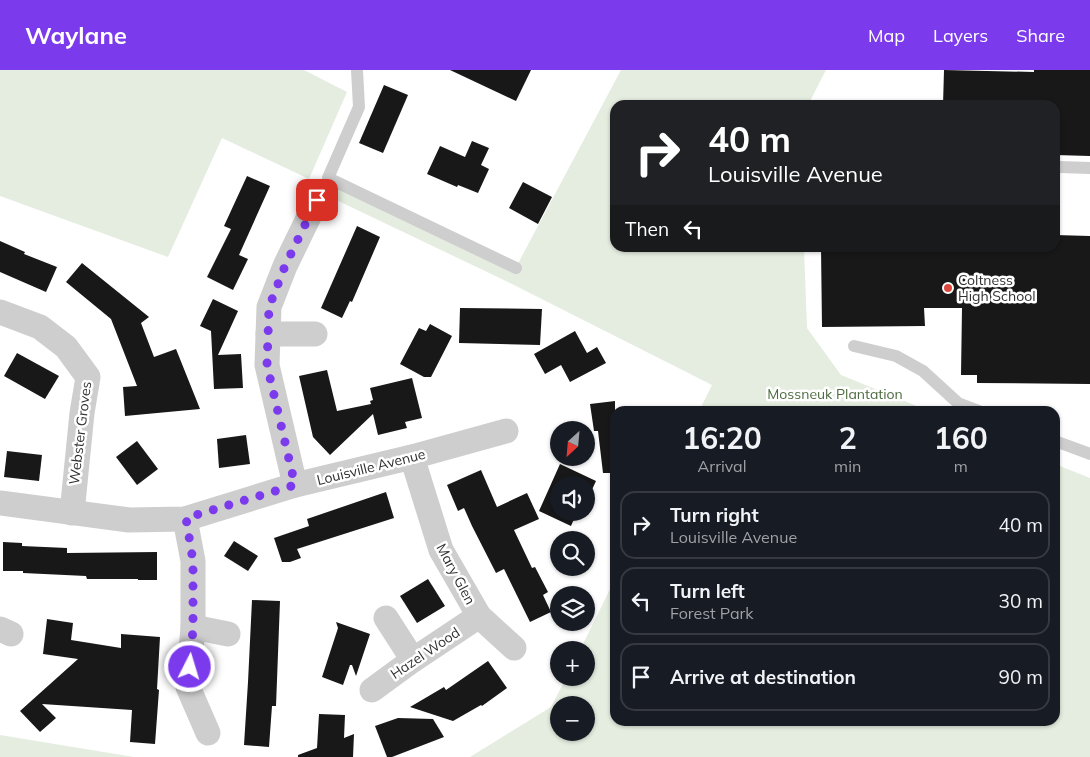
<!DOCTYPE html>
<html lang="en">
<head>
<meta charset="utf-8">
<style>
	:root { --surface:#171b24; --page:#20242c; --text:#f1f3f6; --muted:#9ea1a6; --line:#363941; --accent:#7c3aed }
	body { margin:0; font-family:Mulish,sans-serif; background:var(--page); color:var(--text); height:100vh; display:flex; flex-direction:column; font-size:19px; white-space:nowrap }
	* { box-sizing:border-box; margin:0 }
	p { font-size:16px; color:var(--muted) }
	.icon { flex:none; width:28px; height:28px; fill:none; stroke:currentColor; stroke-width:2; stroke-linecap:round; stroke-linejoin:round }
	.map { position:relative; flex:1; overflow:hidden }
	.side { position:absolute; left:610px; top:336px; width:450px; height:320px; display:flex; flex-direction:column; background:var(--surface); border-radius:15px; box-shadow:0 1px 4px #0004 }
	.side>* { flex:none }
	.top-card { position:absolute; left:610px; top:30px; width:450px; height:152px; border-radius:15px; box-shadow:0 1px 4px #0004; background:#202124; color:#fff; overflow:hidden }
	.needle { width:32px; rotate:206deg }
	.tools { position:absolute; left:550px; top:351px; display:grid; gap:10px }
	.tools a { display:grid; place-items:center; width:45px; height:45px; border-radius:50%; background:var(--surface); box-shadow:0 1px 4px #0004; font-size:25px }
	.pin { position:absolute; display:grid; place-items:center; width:42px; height:42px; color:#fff; margin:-21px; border-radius:10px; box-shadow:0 2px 8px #0006 }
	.me { position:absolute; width:55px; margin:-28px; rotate:5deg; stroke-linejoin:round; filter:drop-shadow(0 0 4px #0008) }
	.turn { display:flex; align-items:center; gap:18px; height:105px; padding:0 15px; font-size:22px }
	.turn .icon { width:65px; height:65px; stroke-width:2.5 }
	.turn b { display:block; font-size:35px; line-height:42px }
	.then { display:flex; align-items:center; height:48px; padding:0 15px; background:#0003; gap:10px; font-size:19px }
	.eta { display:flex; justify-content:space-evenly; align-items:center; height:85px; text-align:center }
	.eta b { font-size:30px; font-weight:700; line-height:35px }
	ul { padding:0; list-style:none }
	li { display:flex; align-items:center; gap:15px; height:68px; margin:0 10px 8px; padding:0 5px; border:2px solid var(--line); border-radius:15px }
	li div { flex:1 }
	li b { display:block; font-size:19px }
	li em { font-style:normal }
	header { display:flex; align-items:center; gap:30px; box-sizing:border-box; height:70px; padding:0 25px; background:var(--accent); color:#fff }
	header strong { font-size:24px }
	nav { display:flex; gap:28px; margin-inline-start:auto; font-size:18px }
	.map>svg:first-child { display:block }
	.green { fill:#e5ede0; fill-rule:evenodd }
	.building { fill:#181818 }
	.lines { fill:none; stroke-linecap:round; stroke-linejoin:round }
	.service { stroke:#cecece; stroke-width:12 }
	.minor { stroke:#cecece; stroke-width:25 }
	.route { stroke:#7c3aed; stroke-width:9; stroke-dasharray:0 16.2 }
	.poi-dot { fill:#dd493f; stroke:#fff; stroke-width:2 }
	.labels { text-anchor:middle; stroke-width:5; stroke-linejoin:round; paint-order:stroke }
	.poi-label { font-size:14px; fill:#313131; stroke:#fff; text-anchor:start }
	.park-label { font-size:14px; fill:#4e6b40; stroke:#fff }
	.street-label { font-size:14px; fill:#313131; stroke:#fff }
</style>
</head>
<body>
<header>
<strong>Waylane</strong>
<nav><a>Map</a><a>Layers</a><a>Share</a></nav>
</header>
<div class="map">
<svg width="1090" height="687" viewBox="0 0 1090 687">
	<rect width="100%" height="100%" fill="#fff"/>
	<g class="green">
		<polygon points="0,0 304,0 347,22 309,109 222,68 168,187 0,126"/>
		<polygon points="621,0 826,0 808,35 615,35 615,178 804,178 807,258 841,305 929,341 699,341 712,315 508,212 330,127 335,116 514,201"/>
		<path d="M1055,394L1090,408V687H470L551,637L566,608H586V580H580L615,509V651H1055ZM559,635H586V662H559Z"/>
		<polygon points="0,665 134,687 0,687"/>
	</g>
	<g class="building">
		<polygon points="450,0 531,0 516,31"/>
		<polygon points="944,0 1034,2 1034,0 1090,0 1090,86 1055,85 1055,35 943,35"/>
		<polygon points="384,15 408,25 383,83 359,73"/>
		<polygon points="472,71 489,78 481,95 489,99 478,123 458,115 457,117 427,104 440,76 465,87"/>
		<polygon points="247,106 270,116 239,185 248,189 233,220 207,207 231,159 224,156"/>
		<polygon points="523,112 552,127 538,154 509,138"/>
		<polygon points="357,156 380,167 352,232 350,231 342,248 321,238"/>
		<polygon points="1055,165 1090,166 1090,314 977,313 977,305 961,305 962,238 924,238 925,256 822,257 821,178 1055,178"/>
		<polygon points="0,171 25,182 24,184 57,197 46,222 0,202"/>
		<polygon points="82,193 149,247 141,253 154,287 176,279 200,339 125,346 123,317 137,316 111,249 66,212"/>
		<polygon points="213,229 238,241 218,285 241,284 243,318 214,319 211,261 200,256"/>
		<polygon points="460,238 542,239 540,275 459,273"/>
		<polygon points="430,254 452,266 431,307 424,307 400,294 419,258 426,261"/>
		<polygon points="575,261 587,283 597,277 606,293 570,312 561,295 545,304 534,284"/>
		<polygon points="17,283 59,306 45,329 4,306"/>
		<polygon points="327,300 337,341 371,334 370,331 373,330 370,318 412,308 422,348 405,352 407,358 378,365 373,344 330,385 313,367 299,306"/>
		<polygon points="615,331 615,403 603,403 598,361 594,361 590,334"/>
		<polygon points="246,365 250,394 219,398 217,369"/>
		<polygon points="137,371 158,399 137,415 116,387"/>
		<polygon points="7,381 42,385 39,411 4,407"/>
		<polygon points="560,394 596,411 588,428 586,427 586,415 559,415 559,442 577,442 571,456 539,441"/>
		<polygon points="481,400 497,437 527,423 539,449 514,460 532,498 535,497 548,522 543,525 551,542 530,552 504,499 496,503 472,456 464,438 458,441 447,415"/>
		<polygon points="386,422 394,448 297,479 301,488 290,492 282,492 274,468 309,456 307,449"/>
		<polygon points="234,471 258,486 248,501 224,486"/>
		<polygon points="3,472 22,473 22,476 67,478 67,483 157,482 157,510 138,510 138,509 87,509 86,506 23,503 23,501 3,501"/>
		<polygon points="428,509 445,536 417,553 400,526"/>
		<polygon points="252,530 280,531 276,636 272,636 269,677 244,675 248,612"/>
		<polygon points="47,549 73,553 71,570 121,578 121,564 160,567 157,619 159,620 155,674 130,672 132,640 42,634 56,648 40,662 20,641 78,589 43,584"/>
		<polygon points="336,552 370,564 356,606 352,595 350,595 343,615 322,607 338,558"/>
		<polygon points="488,591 507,618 482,636 481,635 453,651 410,637 444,617 446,620"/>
		<polygon points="319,644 345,645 344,668 354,664 353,687 298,687 298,685 317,678"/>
		<polygon points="398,648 433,649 444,667 392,687 387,687 375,656"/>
	</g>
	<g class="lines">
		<g class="service">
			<polyline points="357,0 359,37 328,108 516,198"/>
			<polyline points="1060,97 1090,98"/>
			<polyline points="854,276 896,286 923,301 958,333 979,341"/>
			<polyline points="1055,371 1090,384"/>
		</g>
		<g class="minor">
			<polyline points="0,242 40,257 66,277 88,307 82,343 72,443"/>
			<polyline points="268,264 315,264"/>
			<polyline points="412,387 441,480 479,546 514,578"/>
			<polyline points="295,415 267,295 269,237 285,196 317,130"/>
			<polyline points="0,433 129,450 185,449 295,415 412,387 506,361"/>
			<polyline points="185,449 193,491 193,557 188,617 208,663"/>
			<polyline points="386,548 413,590"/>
			<polyline points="193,557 228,564"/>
			<polyline points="0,559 11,564"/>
			<polyline points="372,620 413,590 479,546"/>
		</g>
	</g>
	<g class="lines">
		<polyline class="route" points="190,597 193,558 193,491 186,448 295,415 267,295 269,237 285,196 317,130"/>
	</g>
	<circle class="poi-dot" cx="948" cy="218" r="5"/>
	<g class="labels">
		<g class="poi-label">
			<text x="958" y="215">Coltness<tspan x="958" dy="16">High School</tspan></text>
		</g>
		<g class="park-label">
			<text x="835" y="329">Mossneuk Plantation</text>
		</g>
		<g class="street-label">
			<text transform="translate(80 363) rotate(-83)" y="5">Webster Groves</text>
			<text transform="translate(371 397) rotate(-14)" y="5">Louisville Avenue</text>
			<text transform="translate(456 504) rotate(62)" y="5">Mary Glen</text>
			<text transform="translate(425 583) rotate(-34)" y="5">Hazel Wood</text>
		</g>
	</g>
</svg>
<div class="tools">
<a><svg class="needle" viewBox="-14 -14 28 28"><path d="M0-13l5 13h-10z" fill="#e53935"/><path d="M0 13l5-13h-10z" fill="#9ea1a6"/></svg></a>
<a><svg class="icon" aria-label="sound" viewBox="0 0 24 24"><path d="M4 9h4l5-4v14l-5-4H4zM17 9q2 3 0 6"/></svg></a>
<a><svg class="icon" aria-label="search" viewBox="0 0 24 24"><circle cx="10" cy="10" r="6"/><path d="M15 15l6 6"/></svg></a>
<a><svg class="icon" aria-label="layers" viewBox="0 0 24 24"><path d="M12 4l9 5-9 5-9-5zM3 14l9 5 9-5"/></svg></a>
<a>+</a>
<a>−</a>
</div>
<div class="pin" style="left:317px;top:130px;background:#d93025"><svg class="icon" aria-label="arrive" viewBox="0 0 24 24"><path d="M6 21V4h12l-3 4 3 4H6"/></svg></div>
<svg class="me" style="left:190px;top:597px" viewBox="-20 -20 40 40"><circle r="17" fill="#7c3aed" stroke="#fff" stroke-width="3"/><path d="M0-11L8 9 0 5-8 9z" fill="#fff"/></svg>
<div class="top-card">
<div class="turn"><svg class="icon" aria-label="right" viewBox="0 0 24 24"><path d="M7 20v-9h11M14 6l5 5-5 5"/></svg><div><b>40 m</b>Louisville Avenue</div></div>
<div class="then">Then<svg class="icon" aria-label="left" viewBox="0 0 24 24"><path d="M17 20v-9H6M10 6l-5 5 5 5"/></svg></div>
</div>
<section class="side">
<div class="eta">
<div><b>16:20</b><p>Arrival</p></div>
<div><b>2</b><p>min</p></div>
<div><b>160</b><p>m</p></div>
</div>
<ul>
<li><svg class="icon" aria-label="right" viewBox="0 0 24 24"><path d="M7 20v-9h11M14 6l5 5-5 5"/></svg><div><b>Turn right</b><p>Louisville Avenue</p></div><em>40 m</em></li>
<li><svg class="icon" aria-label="left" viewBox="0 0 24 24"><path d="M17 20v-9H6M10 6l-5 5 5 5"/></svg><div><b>Turn left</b><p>Forest Park</p></div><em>30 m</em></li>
<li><svg class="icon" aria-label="arrive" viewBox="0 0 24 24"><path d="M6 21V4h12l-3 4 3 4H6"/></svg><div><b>Arrive at destination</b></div><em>90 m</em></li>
</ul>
</section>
</div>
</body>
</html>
